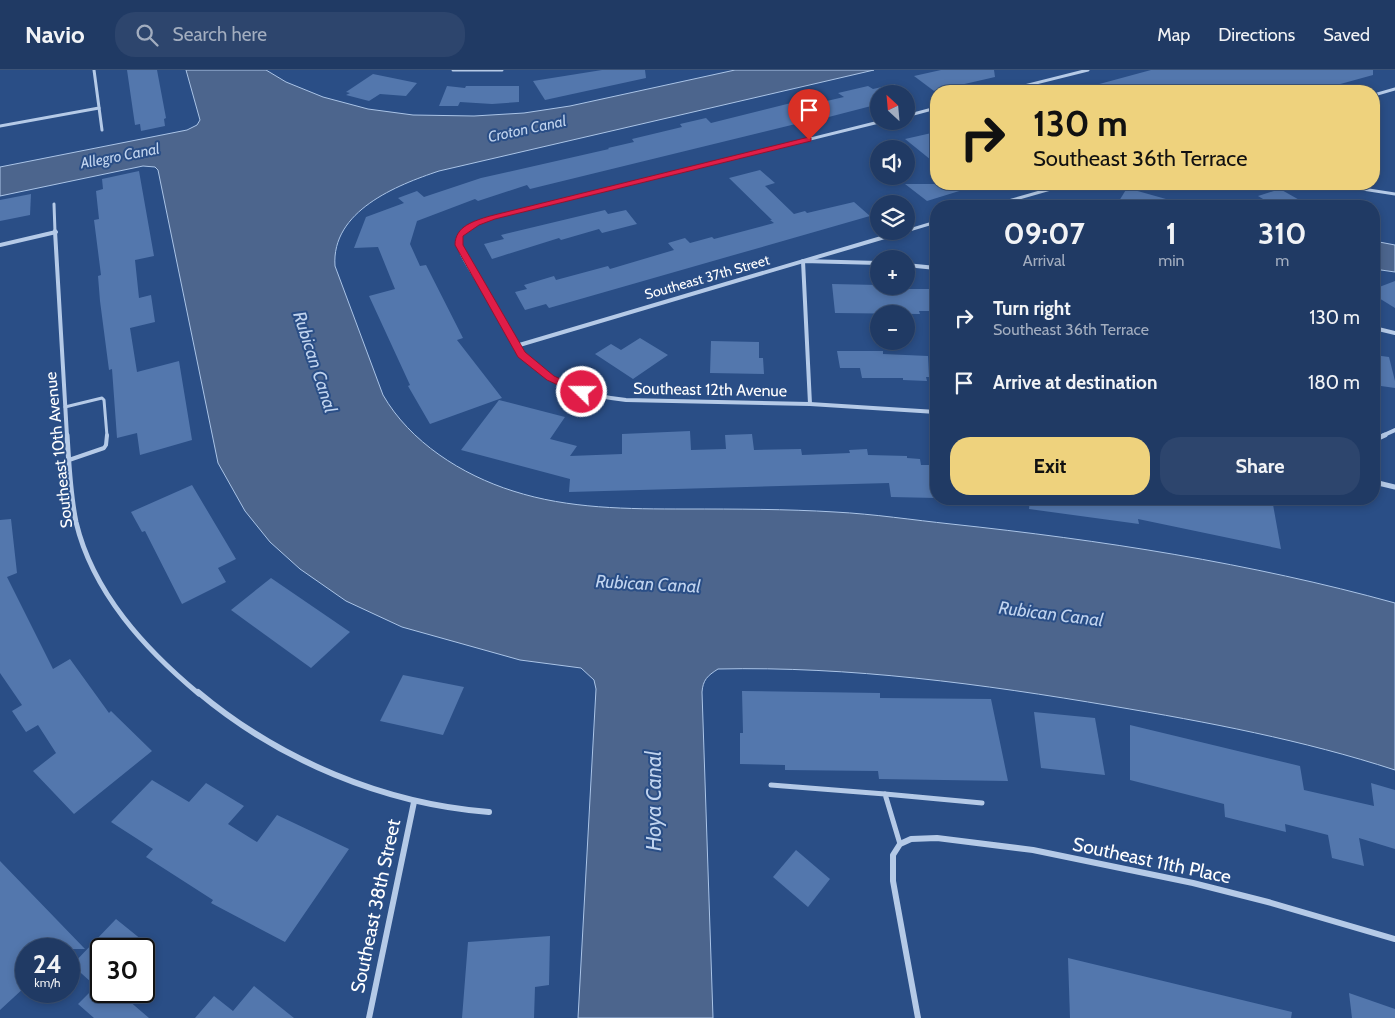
<!DOCTYPE html>
<html lang="en">
<head>
<meta charset="utf-8">
<style>
	:root { --surface:#203a64; --page:#2d456d; --text:#f1f3f6; --muted:#a2adbf; --line:#3d5478; --accent:#eed27d }
	body { margin:0; font-family:Cabin,sans-serif; background:var(--page); color:var(--text); height:100vh; display:flex; flex-direction:column; font-size:19px; white-space:nowrap }
	* { box-sizing:border-box; margin:0 }
	p { font-size:16px; color:var(--muted) }
	.icon { flex:none; width:28px; height:28px; fill:none; stroke:currentColor; stroke-width:2; stroke-linecap:round; stroke-linejoin:round }
	.map { position:relative; flex:1; overflow:hidden }
	.details { position:absolute; left:930px; top:130px; width:450px; height:305px; display:flex; flex-direction:column; background:var(--surface); border-radius:20px; box-shadow:0 2px 8px #0003,0 0 0 1px var(--line) }
	.details>* { flex:none }
	.top-card { position:absolute; left:930px; top:15px; width:450px; height:105px; border-radius:20px; box-shadow:0 2px 8px #0003,0 0 0 1px var(--line); background:#eed27d; color:#111; overflow:hidden }
	.needle { width:32px; rotate:334deg }
	.buttons { position:absolute; left:870px; top:15px; display:grid; gap:10px }
	.buttons a { display:grid; place-items:center; width:45px; height:45px; border-radius:50%; background:var(--surface); box-shadow:0 2px 8px #0003,0 0 0 1px var(--line); font-size:25px }
	.speed { position:absolute; left:15px; top:868px; display:flex; gap:10px; font-size:25px; font-weight:700; text-align:center }
	.speed>* { display:grid; place-content:center; width:65px; height:65px; border-radius:50%; background:var(--surface); box-shadow:0 2px 8px #0003,0 0 0 1px var(--line); line-height:1 }
	.speed small { font-size:12px; font-weight:400 }
	.speed .limit { border:2px solid #111; border-radius:8px; background:#fff; color:#111 }
	.pin { position:absolute; display:grid; place-items:center; width:42px; height:42px; color:#fff; margin:-51px -21px; border-radius:50% 50% 50% 0; rotate:-45deg; box-shadow:0 0 5px #0007 }
	.pin .icon { rotate:45deg }
	.me { position:absolute; width:55px; margin:-28px; rotate:292deg; stroke-linejoin:round; filter:drop-shadow(0 0 4px #0008) }
	.turn { display:flex; align-items:center; gap:18px; height:105px; padding:0 20px; font-size:22px }
	.turn .icon { width:65px; height:65px; stroke-width:2.5 }
	.turn b { display:block; font-size:35px; line-height:42px }
	.eta { display:flex; justify-content:space-evenly; align-items:center; height:85px; text-align:center }
	.eta b { font-size:30px; font-weight:800; line-height:35px }
	.action { display:flex; gap:10px; margin-top:auto; padding:10px 20px }
	.action a { flex:1; height:58px; border-radius:20px; background:var(--accent); color:#111; font-size:20px; font-weight:800; line-height:58px; text-align:center }
	.action a+a { background:var(--page); color:var(--text) }
	ul { padding:0; list-style:none }
	li { display:flex; align-items:center; gap:15px; height:65px; padding:0 20px }
	li div { flex:1 }
	li b { display:block; font-size:19px }
	li em { font-style:normal }
	header { display:flex; align-items:center; gap:30px; box-sizing:border-box; height:70px; padding:0 25px; background:var(--surface); border-bottom:1px solid var(--line) }
	header strong { font-size:24px }
	nav { display:flex; gap:28px; margin-inline-start:auto; font-size:18px }
	.search { width:350px; height:45px; background:var(--page); display:flex; align-items:center; gap:12px; box-sizing:border-box; padding:0 18px; border-radius:20px; color:var(--muted); font-size:19px }
	.map>svg:first-child { display:block }
	.water { fill:#4c658d; stroke:#aac4e7 }
	.building { fill:#5377ad }
	.lines { fill:none; stroke-linecap:round; stroke-linejoin:round }
	.service-far2 { stroke:#b5cae7; stroke-width:3 }
	.service-far1 { stroke:#b5cae7; stroke-width:4 }
	.service { stroke:#b5cae7; stroke-width:5 }
	.minor-far3 { stroke:#b5cae7; stroke-width:3 }
	.minor-far2 { stroke:#b5cae7; stroke-width:4 }
	.minor-far1 { stroke:#b5cae7; stroke-width:5 }
	.minor { stroke:#b5cae7; stroke-width:6 }
	.route { fill:#e11d48; stroke:#92132f }
	.labels { text-anchor:middle; stroke-width:4; stroke-linejoin:round; paint-order:stroke }
	.far-street-label { font-size:14px; fill:#fff; stroke:#2a4e86 }
	.far-water-label { font-size:15px; font-style:italic; fill:#c1d4ef; stroke:#2a4e86 }
	.street-label { font-size:16px; fill:#fff; stroke:#2a4e86 }
	.water-label { font-size:18px; font-style:italic; fill:#c1d4ef; stroke:#2a4e86 }
	.near-street-label { font-size:19px; fill:#fff; stroke:#2a4e86 }
	.near-water-label { font-size:21px; font-style:italic; fill:#c1d4ef; stroke:#2a4e86 }
</style>
</head>
<body>
<header>
<strong>Navio</strong>
<div class="search"><svg class="icon" aria-label="search" viewBox="0 0 24 24"><circle cx="10" cy="10" r="6"/><path d="M15 15l6 6"/></svg>Search here</div>
<nav><a>Map</a><a>Directions</a><a>Saved</a></nav>
</header>
<div class="map">
<svg width="1395" height="948" viewBox="0 0 1395 948">
	<rect width="100%" height="100%" fill="#2a4e86"/>
	<g class="water">
		<path d="M186,0H266L286,12L323,27L368,39L413,45L474,46L524,43L570,36L735,0H874L439,101C397,115 331,141 335,196L383,325C410,372 462,405 513,421C569,439 628,439 686,439C736,439 786,439 835,442C874,444 913,450 951,454C1101,470 1250,493 1395,533V700C1303,670 1207,652 1112,636C982,614 850,596 718,599C707,606 703,610 702,622L713,948H578L596,619L594,610L581,598L520,590L402,557L346,531L300,499L270,472L245,441L218,393L158,100L155,97L143,96L0,126V97L187,60L197,55L200,50Z"/>
		<polygon points="1374,171 1395,175 1395,202 1374,199"/>
	</g>
	<g class="building">
		<polygon points="127,0 157,0 166,48 164,49 165,56 141,61 140,54 135,55"/>
		<polygon points="602,0 645,0 646,8 545,30 533,11"/>
		<polygon points="941,0 994,0 995,7 934,21 914,6"/>
		<polygon points="1151,0 1373,0 1373,5 1315,21 1303,18 1301,21 1092,21 1092,16"/>
		<polygon points="373,4 417,13 406,26 380,24 369,31 346,25 350,23 346,22"/>
		<polygon points="895,14 898,24 879,24 879,34 821,49 805,36 844,27 838,23 868,16 873,19"/>
		<polygon points="447,16 465,18 466,16 519,16 519,32 492,34 460,32 458,36 439,36"/>
		<polygon points="791,33 812,50 530,119 527,115 478,131 475,129 417,151 410,174 420,196 426,195 463,268 457,270 502,328 430,354 408,316 410,315 369,226 395,219 378,177 354,178 366,147 404,133 398,128 417,121 424,127 481,108 609,79 608,78 634,72 632,69 682,57 680,54 706,48 711,53"/>
		<polygon points="936,62 936,94 905,69"/>
		<polygon points="760,100 775,113 765,116 794,144 805,141 807,143 854,132 870,146 549,238 546,234 525,240 515,222 527,219 524,215 554,206 556,210 608,196 610,199 674,180 668,173 685,168 690,173 712,167 714,169 774,153 770,150 772,150 729,108"/>
		<polygon points="139,101 154,186 135,190 139,228 151,225 155,252 130,258 137,302 179,291 192,370 140,385 137,363 117,368 112,299 109,300 100,231 98,206 101,205 94,150 99,149 96,121 103,119 102,109"/>
		<polygon points="905,114 968,114 969,118 927,131"/>
		<polygon points="1127,118 1173,131 1173,136 1116,136"/>
		<polygon points="1280,119 1310,136 1275,136 1258,126"/>
		<polygon points="31,124 30,145 0,151 0,130"/>
		<polygon points="605,140 608,144 626,140 637,154 602,163 599,159 561,170 559,168 492,189 484,174 504,169 501,165"/>
		<polygon points="1395,211 1395,238 1374,225 1374,219"/>
		<polygon points="832,214 878,215 878,219 936,219 936,241 919,241 920,244 835,243"/>
		<polygon points="640,268 668,285 633,309 595,284 611,274 621,280"/>
		<polygon points="711,271 759,272 759,288 763,288 764,304 710,303"/>
		<polygon points="837,281 883,281 883,284 928,286 929,307 926,307 927,311 903,310 903,308 862,308 860,298 840,298"/>
		<polygon points="1374,285 1389,287 1395,311 1395,318 1374,315"/>
		<polygon points="499,330 565,347 550,369 577,376 570,386 622,384 622,364 690,361 691,380 726,379 725,365 752,364 754,380 801,379 802,385 850,383 849,380 867,379 868,385 907,386 907,388 920,389 921,395 936,395 936,428 891,427 889,413 569,422 570,409 461,380"/>
		<polygon points="192,415 236,489 218,498 226,512 182,534 145,461 142,462 131,442"/>
		<polygon points="1030,429 1272,429 1281,479 1138,449 1139,454 1029,439"/>
		<polygon points="11,449 17,503 7,507 53,599 70,589 109,643 111,641 152,681 74,744 33,701 56,683 38,655 26,662 12,641 22,635 0,603 0,450"/>
		<polygon points="271,508 350,562 311,598 231,540"/>
		<polygon points="403,605 464,617 443,665 380,651"/>
		<polygon points="742,621 880,623 880,628 991,629 1008,711 879,709 878,701 785,700 785,695 740,694 740,663 743,663"/>
		<polygon points="1034,642 1095,648 1105,705 1041,698"/>
		<polygon points="1130,655 1300,696 1304,720 1374,736 1371,713 1395,720 1395,779 1359,768 1364,796 1332,788 1328,765 1285,754 1286,762 1225,747 1224,734 1130,710"/>
		<polygon points="152,710 189,732 206,713 244,736 228,754 257,772 277,745 349,779 285,872 211,833 213,830 146,787 153,779 111,752"/>
		<polygon points="796,780 830,809 808,837 773,807"/>
		<polygon points="0,791 85,879 26,879 26,916 0,940"/>
		<polygon points="116,849 142,870 133,879 101,879 101,921 72,895"/>
		<polygon points="550,866 549,915 535,917 534,948 462,948 468,872"/>
		<polygon points="1068,888 1292,942 1291,948 1070,948"/>
		<polygon points="254,916 294,948 195,948 214,926 233,941"/>
		<polygon points="91,921 136,921 128,930 149,948 94,948 78,934"/>
		<polygon points="1349,923 1395,939 1395,948 1352,948"/>
	</g>
	<g class="lines">
		<polyline class="service-far2" points="65,337 102,328 104,330 107,366"/>
		<polyline class="service-far1" points="69,390 104,378 106,375 107,365"/>
		<g class="service">
			<polyline points="771,715 885,724 900,774"/>
			<polyline points="885,724 982,733"/>
		</g>
		<g class="minor-far3">
			<polyline points="94,0 102,60"/>
			<polyline points="453,0 502,0"/>
			<polyline points="1004,21 1088,0"/>
			<polyline points="1374,25 1395,19"/>
			<polyline points="906,46 936,38"/>
			<polyline points="0,56 99,38"/>
			<polyline points="1330,114 1395,124"/>
			<polyline points="54,134 55,162"/>
			<polyline points="991,136 1068,114"/>
			<polyline points="906,161 936,152"/>
			<polyline points="462,162 468,157 483,150 883,51"/>
			<polyline points="901,162 905,161"/>
		</g>
		<g class="minor-far2">
			<polyline points="55,161 67,366"/>
			<path d="M463,161L458,170L462,184C470,200 481,215 490,230C527,298 545,321 626,330L810,334L936,342"/>
			<polyline points="0,175 56,162"/>
			<polyline points="906,195 936,198"/>
			<polyline points="1374,258 1395,263"/>
			<polyline points="516,276 905,161"/>
			<polyline points="810,334 803,191 879,193"/>
			<polyline points="1382,366 1395,360"/>
		</g>
		<g class="minor-far1">
			<path d="M67,365C69,394 70,424 76,452C93,523 145,579 199,624"/>
			<polyline points="1374,370 1385,365"/>
			<polyline points="1374,412 1395,417"/>
		</g>
		<g class="minor">
			<path d="M198,622C279,690 384,734 489,742"/>
			<polyline points="369,948 414,732"/>
			<polyline points="918,948 893,811 893,785 900,774 911,769 937,768 1033,780 1193,813 1268,832 1395,869"/>
		</g>
	</g>
	<path class="route" d="M809,67L811,68V71L495,149L479,155L463,166V175L525,282L554,306L585,320V324H578L547,310L518,287L455,175C455,156 474,151 490,146Z"/>
	<g class="labels">
		<g class="far-street-label">
			<text transform="translate(707 207) rotate(-16)" y="5">Southeast 37th Street</text>
		</g>
		<g class="far-water-label">
			<text transform="translate(527 59) rotate(-12)" y="5">Croton Canal</text>
			<text transform="translate(120 86) rotate(-11)" y="5">Allegro Canal</text>
		</g>
		<g class="street-label">
			<text transform="translate(710 319) rotate(1)" y="6">Southeast 12th Avenue</text>
			<text transform="translate(58 380) rotate(-96)" y="6">Southeast 10th Avenue</text>
		</g>
		<g class="water-label">
			<text transform="translate(315 292) rotate(72)" y="6">Rubican Canal</text>
			<text transform="translate(648 514) rotate(3)" y="6">Rubican Canal</text>
			<text transform="translate(1051 544) rotate(7)" y="6">Rubican Canal</text>
		</g>
		<g class="near-street-label">
			<text transform="translate(1152 790) rotate(12)" y="7">Southeast 11th Place</text>
			<text transform="translate(375 836) rotate(-78)" y="7">Southeast 38th Street</text>
		</g>
		<g class="near-water-label">
			<text transform="translate(654 731) rotate(-90)" y="7">Hoya Canal</text>
		</g>
	</g>
</svg>
<div class="buttons">
<a><svg class="needle" viewBox="-14 -14 28 28"><path d="M0-13l5 13h-10z" fill="#e53935"/><path d="M0 13l5-13h-10z" fill="#a2adbf"/></svg></a>
<a><svg class="icon" aria-label="sound" viewBox="0 0 24 24"><path d="M4 9h4l5-4v14l-5-4H4zM17 9q2 3 0 6"/></svg></a>
<a><svg class="icon" aria-label="layers" viewBox="0 0 24 24"><path d="M12 4l9 5-9 5-9-5zM3 14l9 5 9-5"/></svg></a>
<a>+</a>
<a>−</a>
</div>
<div class="speed"><div>24<small>km/h</small></div><div class="limit">30</div></div>
<div class="pin" style="left:809px;top:70px;background:#d93025"><svg class="icon" aria-label="arrive" viewBox="0 0 24 24"><path d="M6 21V4h12l-3 4 3 4H6"/></svg></div>
<svg class="me" style="left:582px;top:322px" viewBox="-20 -20 40 40"><circle r="17" fill="#e11d48" stroke="#fff" stroke-width="3"/><path d="M0-11L8 9 0 5-8 9z" fill="#fff"/></svg>
<div class="top-card">
<div class="turn"><svg class="icon" aria-label="right" viewBox="0 0 24 24"><path d="M7 20v-9h11M14 6l5 5-5 5"/></svg><div><b>130 m</b>Southeast 36th Terrace</div></div>
</div>
<section class="details">
<div class="eta">
<div><b>09:07</b><p>Arrival</p></div>
<div><b>1</b><p>min</p></div>
<div><b>310</b><p>m</p></div>
</div>
<ul>
<li><svg class="icon" aria-label="right" viewBox="0 0 24 24"><path d="M7 20v-9h11M14 6l5 5-5 5"/></svg><div><b>Turn right</b><p>Southeast 36th Terrace</p></div><em>130 m</em></li>
<li><svg class="icon" aria-label="arrive" viewBox="0 0 24 24"><path d="M6 21V4h12l-3 4 3 4H6"/></svg><div><b>Arrive at destination</b></div><em>180 m</em></li>
</ul>
<div class="action"><a>Exit</a><a>Share</a></div>
</section>
</div>
</body>
</html>
